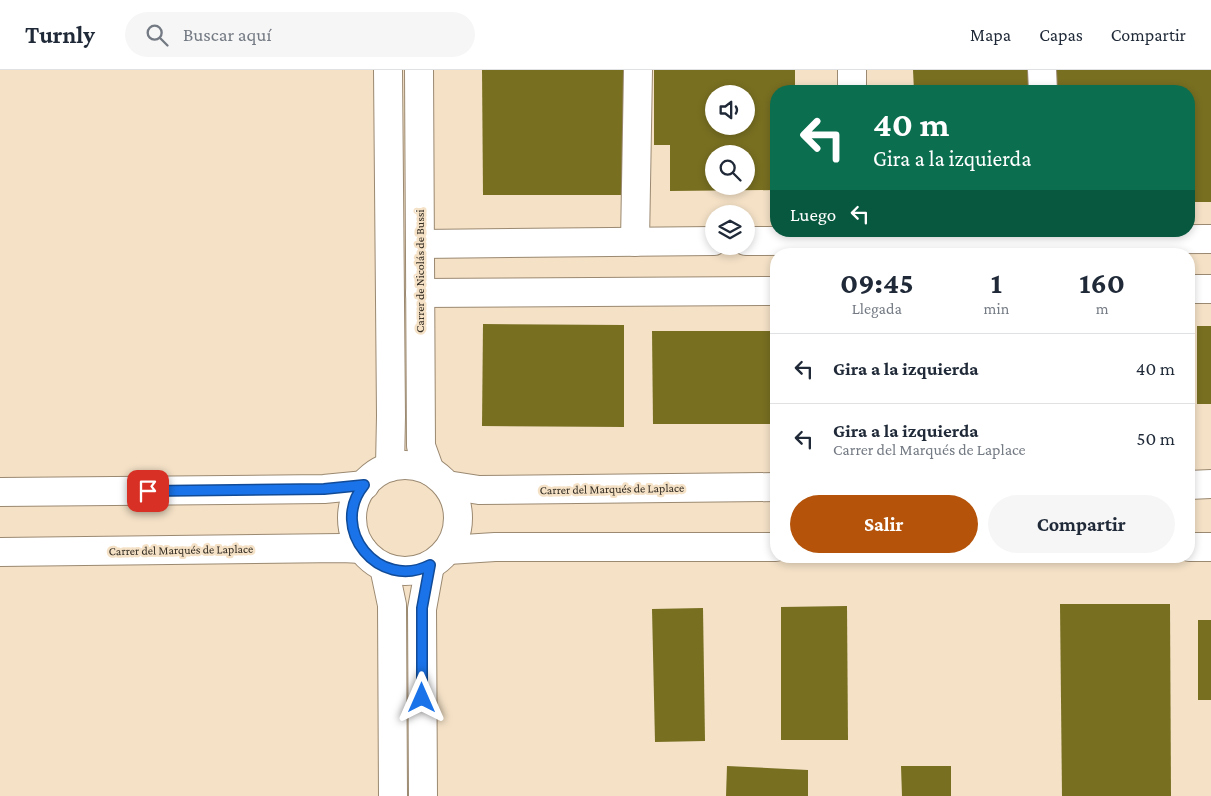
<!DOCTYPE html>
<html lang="es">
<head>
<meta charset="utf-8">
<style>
	:root { --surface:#fff; --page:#f6f6f7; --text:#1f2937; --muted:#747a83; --line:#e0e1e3; --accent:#b45309 }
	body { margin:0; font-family:"Crimson Pro",serif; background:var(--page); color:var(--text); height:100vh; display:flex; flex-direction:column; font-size:19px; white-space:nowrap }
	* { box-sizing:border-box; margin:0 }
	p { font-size:16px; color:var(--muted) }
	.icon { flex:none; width:28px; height:28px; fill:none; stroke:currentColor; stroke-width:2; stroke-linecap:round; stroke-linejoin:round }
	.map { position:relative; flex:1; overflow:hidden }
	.details { position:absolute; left:770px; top:178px; width:425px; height:315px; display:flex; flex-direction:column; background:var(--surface); border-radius:20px; box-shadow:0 2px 8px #0003 }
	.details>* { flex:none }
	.top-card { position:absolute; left:770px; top:15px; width:425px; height:152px; border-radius:20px; box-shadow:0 2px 8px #0003; background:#0b6e4f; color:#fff; overflow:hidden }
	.controls { position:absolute; left:705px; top:15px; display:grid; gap:10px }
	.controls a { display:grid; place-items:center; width:50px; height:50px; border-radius:50%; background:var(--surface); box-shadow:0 2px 8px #0003; font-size:25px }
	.pin { position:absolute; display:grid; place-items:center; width:42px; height:42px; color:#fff; margin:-21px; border-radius:10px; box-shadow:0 2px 8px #0006 }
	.me { position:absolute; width:55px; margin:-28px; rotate:0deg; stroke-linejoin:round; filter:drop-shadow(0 0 4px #0008) }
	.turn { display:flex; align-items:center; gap:18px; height:105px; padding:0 20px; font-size:22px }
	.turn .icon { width:65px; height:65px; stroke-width:2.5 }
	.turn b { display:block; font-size:35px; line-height:42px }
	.then { display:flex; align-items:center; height:48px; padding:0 20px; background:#0003; gap:10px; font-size:19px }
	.eta { display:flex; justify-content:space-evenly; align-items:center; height:85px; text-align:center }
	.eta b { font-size:30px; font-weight:700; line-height:35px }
	.cta { display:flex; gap:10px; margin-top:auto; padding:10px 20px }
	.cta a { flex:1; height:58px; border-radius:30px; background:var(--accent); color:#fff; font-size:20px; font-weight:700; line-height:58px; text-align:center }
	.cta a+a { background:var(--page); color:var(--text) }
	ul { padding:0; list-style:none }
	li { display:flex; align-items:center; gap:15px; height:70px; padding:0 20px; border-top:1px solid var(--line) }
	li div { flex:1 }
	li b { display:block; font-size:19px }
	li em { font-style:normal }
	header { display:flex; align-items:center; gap:30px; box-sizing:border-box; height:70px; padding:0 25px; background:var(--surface); border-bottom:1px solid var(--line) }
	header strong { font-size:24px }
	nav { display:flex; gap:28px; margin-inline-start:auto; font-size:18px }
	.search { width:350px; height:45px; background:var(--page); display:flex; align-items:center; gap:12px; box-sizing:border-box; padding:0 18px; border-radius:28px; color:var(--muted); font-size:19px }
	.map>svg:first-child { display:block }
	.building { fill:#786f21; fill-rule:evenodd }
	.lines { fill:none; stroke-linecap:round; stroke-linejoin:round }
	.minor-casing { stroke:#9b8971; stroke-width:30 }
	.minor { stroke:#fff; stroke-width:28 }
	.route-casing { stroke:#114b97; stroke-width:12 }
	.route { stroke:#1a73e8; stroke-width:9 }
	.labels { text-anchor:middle; stroke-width:5; stroke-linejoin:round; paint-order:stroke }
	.street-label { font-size:12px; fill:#342d23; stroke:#f4e1c6 }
</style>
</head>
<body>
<header>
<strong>Turnly</strong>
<div class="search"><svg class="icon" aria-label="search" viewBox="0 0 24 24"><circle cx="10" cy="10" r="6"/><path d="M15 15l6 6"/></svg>Buscar aquí</div>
<nav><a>Mapa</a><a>Capas</a><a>Compartir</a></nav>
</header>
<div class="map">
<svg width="1211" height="726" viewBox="0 0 1211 726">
	<rect width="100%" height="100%" fill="#f4e1c6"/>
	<g class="building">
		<polygon points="482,0 627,0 627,125 483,125"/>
		<path d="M654,0H795V21H776V120L670,121V75H654ZM714,24H746V56H714ZM714,84H746V116H714Z"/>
		<polygon points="913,0 1032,0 1032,21 914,21"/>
		<polygon points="1049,0 1211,0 1211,132 1189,132 1189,21 1049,21"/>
		<polygon points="483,254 624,255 624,357 482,356"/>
		<rect x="1197" y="256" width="14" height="78"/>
		<polygon points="652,261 776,261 776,354 653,354"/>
		<polygon points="1060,534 1170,534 1171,726 1062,726"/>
		<polygon points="847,536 848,670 781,670 781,537"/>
		<polygon points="703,538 705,671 655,672 652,539"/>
		<rect x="1198" y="550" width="13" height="80"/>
		<polygon points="727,696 808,700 808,726 726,726"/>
		<polygon points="901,696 951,696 951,726 902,726"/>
	</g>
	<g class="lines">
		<defs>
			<g id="minor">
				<polyline points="388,0 391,346 390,397"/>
				<polyline points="419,0 421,376 430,401"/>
				<polyline points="1042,0 1043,21"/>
				<polyline points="852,21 852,0"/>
				<polyline points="746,171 1211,169"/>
				<polyline points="635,172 638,0"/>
				<polyline points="420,174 714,171"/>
				<polyline points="1189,219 1211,219"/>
				<polyline points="420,223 776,221"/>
				<circle cx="405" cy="448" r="53"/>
				<polyline points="447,415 479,420 776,417"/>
				<polyline points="1189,415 1211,414"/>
				<polyline points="0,422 324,419 365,415"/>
				<polyline points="1189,477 1211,477"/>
				<polyline points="448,480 495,477 776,477"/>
				<polyline points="0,482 342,478 362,479"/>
				<polyline points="384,497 392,535 393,726"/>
				<polyline points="423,726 422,539 430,495"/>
			</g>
		</defs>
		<use href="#minor" class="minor-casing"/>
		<use href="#minor" class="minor"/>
	</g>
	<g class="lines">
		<defs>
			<path id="route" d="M148,421L324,419L364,415C328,459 379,521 430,495L422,538V628"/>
		</defs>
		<use href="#route" class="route-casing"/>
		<use href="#route" class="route"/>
	</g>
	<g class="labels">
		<g class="street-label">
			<text transform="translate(420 201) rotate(-90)" y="4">Carrer de Nicolás de Bussi</text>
			<text transform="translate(612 419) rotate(-1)" y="4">Carrer del Marqués de Laplace</text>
			<text transform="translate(181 480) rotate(-1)" y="4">Carrer del Marqués de Laplace</text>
		</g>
	</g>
</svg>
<div class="controls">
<a><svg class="icon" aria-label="sound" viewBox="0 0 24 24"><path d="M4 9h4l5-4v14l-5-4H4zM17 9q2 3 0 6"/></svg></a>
<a><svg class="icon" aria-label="search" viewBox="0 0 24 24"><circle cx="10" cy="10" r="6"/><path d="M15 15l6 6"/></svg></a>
<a><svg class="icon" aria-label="layers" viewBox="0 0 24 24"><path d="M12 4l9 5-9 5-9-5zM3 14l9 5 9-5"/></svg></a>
</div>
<div class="pin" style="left:148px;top:421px;background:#d93025"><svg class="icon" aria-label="arrive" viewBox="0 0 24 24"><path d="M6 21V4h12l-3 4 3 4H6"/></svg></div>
<svg class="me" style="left:422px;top:628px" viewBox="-20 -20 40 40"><path d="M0-17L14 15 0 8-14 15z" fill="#1a73e8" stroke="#fff" stroke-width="4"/></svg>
<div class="top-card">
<div class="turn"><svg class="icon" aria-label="left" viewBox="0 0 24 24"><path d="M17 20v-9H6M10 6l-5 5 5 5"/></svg><div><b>40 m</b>Gira a la izquierda</div></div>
<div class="then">Luego<svg class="icon" aria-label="left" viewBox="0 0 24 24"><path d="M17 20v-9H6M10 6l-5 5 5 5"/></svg></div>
</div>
<section class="details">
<div class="eta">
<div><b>09:45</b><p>Llegada</p></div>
<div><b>1</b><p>min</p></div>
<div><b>160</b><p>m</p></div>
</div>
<ul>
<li><svg class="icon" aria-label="left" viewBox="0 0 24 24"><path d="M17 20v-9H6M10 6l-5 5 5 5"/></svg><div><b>Gira a la izquierda</b></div><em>40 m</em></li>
<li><svg class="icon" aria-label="left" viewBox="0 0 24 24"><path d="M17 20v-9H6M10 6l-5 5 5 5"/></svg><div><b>Gira a la izquierda</b><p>Carrer del Marqués de Laplace</p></div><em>50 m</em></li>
</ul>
<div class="cta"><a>Salir</a><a>Compartir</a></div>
</section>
</div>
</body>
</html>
